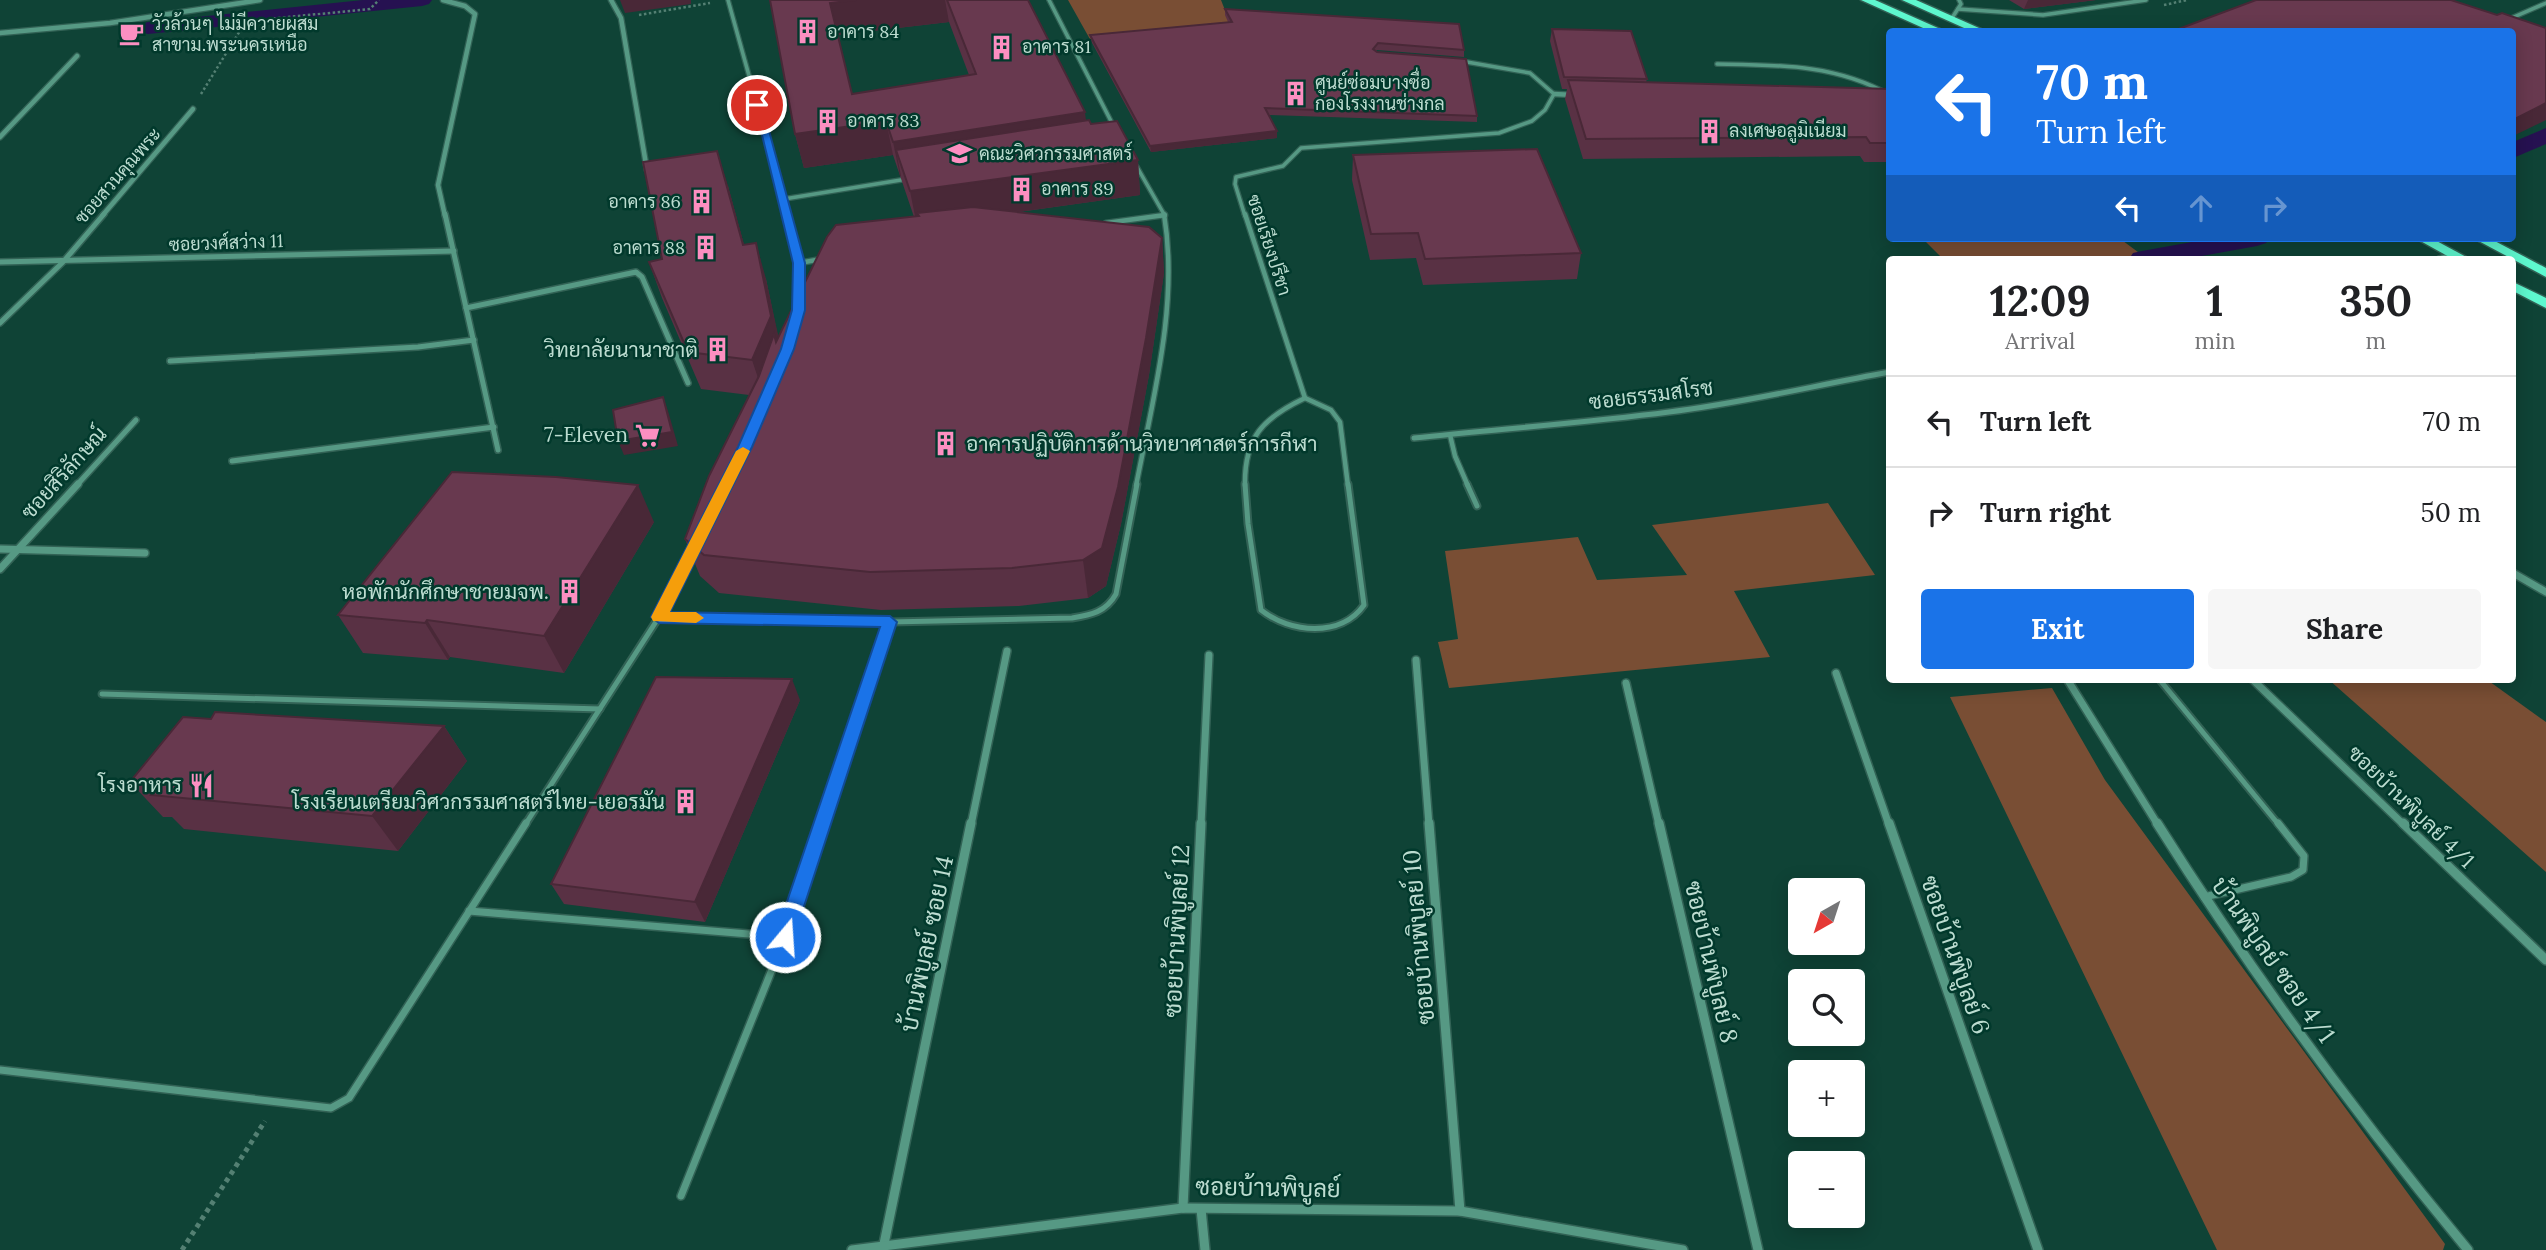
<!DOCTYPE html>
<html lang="en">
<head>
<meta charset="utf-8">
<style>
	:root { --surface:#fff; --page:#f6f6f6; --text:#202124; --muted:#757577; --line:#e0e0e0; --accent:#1a73e8 }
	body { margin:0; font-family:Lora,Sarabun,serif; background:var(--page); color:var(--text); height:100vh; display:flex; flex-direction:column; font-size:26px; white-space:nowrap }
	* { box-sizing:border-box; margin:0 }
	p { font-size:23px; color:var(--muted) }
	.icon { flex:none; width:38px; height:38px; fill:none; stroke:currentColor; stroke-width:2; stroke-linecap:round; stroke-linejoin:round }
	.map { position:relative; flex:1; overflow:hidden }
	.panel { position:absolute; left:1886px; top:256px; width:630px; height:427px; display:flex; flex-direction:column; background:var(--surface); border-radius:7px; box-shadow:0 4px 18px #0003 }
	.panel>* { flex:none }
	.hud { position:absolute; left:1886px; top:28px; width:630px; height:214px; border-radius:7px; box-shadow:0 4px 18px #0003; background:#1a73e8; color:#fff; overflow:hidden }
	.needle { width:46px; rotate:219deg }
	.fabs { position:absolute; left:1788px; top:878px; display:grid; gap:14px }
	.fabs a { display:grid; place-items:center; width:77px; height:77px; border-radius:7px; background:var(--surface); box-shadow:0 4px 18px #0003; font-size:35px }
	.pin { position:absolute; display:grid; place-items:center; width:60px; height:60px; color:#fff; margin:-30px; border:4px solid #fff; border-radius:50%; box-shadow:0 2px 7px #0007 }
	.me { position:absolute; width:77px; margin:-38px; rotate:18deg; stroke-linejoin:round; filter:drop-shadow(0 0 5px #0008) }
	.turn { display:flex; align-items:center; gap:24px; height:147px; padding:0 35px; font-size:32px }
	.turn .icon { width:91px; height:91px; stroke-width:2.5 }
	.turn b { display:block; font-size:49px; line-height:60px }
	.lanes { display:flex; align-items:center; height:66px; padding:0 35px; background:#0003; justify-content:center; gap:35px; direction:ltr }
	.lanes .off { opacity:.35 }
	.eta { display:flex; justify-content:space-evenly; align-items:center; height:119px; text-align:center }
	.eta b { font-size:42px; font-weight:700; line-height:49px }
	.cta { display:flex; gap:14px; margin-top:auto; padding:14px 35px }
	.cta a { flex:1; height:80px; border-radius:7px; background:var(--accent); color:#fff; font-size:28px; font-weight:700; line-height:80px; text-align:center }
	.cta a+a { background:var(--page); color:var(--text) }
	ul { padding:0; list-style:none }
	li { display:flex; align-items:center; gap:21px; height:91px; padding:0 35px; border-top:2px solid var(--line) }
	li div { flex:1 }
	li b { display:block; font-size:26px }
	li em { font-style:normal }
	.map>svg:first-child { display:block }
	.green { fill:#794e34 }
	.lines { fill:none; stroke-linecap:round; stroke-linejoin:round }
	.canal { fill:#261151; fill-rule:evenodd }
	.lane-far3-casing { stroke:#326255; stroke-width:6 }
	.lane-far2-casing { stroke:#326255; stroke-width:7 }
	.lane-far1-casing { stroke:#326255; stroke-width:9 }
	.lane-casing { stroke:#326255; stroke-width:10 }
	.street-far3-casing { stroke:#326255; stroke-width:7 }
	.street-far2-casing { stroke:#326255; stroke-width:8 }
	.street-far1-casing { stroke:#326255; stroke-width:10 }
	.street-casing { stroke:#326255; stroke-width:12 }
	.primary-casing { stroke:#326255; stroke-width:3 }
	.path-far1 { stroke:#548073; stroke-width:2.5; stroke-dasharray:2.5 2.5; stroke-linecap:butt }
	.path { stroke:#548073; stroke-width:5; stroke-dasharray:4.5 4.5; stroke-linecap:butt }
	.lane-far3 { stroke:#569984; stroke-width:3.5 }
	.lane-far2 { stroke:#569984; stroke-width:4.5 }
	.lane-far1 { stroke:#569984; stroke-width:5 }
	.lane { stroke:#569984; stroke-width:7 }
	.street-far3 { stroke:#569984; stroke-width:4.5 }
	.street-far2 { stroke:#569984; stroke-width:5 }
	.street-far1 { stroke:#569984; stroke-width:7 }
	.street { stroke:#569984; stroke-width:9 }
	.primary { fill:#5ef8cf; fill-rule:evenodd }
	.wall { fill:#593144; fill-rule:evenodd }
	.shaded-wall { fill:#492837 }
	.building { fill:#68394f; stroke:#492837; stroke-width:2 }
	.route { fill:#1a73e8; stroke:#114b97; stroke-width:2 }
	.slow { fill:#f59e0b }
	.labels { text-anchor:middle; stroke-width:5; stroke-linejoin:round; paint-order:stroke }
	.far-poi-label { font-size:18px; fill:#bcdcd0; stroke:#01392c; text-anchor:start }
	.far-street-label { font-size:18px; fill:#bcdcd0; stroke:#01392c }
	.poi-label { font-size:21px; fill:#bcdcd0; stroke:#01392c; text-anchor:end }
	.street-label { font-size:21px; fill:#bcdcd0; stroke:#01392c }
	.near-street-label { font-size:24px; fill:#bcdcd0; stroke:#01392c }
</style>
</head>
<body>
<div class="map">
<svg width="2546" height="1250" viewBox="0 0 2546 1250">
	<rect width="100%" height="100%" fill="#0f4336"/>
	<g class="green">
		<polygon points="1068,0 1221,0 1232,28 1091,41"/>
		<polygon points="1922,238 2119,238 2142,255 2121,259 1943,259"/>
		<polygon points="1828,503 1875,575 1734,591 1770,657 1449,688 1438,642 1458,639 1445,551 1578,537 1597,580 1687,575 1652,525"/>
		<polygon points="2328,679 2486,679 2546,722 2546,872"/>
		<polygon points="2052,688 2105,780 2445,1244 2443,1250 2217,1250 1950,697"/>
	</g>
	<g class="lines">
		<g class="canal">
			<polygon points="363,0 432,0 429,4 422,6 148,34 141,32 138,28 141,24 148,22"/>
			<polygon points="2546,128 2546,144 2513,158 2513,142"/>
			<polygon points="2214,238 2270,238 2266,243 2257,246 2185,259 2129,259 2133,253 2142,251"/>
		</g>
		<defs>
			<g id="lane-far3">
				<polyline points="728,0 788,216"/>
				<polyline points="1049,0 1113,125"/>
				<polyline points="1958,9 2043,15 2146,0"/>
				<polyline points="1952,18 1961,4 1959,0"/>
				<polyline points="2507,20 2546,3"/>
				<path d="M1717,64C1778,65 1836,64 1890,95"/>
				<polyline points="1137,167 1165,216"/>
				<polyline points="784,199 907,179"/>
				<polyline points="1160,216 1165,215"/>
				<polyline points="1245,216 1235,184 1236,177 1283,166 1301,148 1499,133 1532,121 1545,110 1554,94 1530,73 1461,61"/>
			</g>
			<g id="lane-far2">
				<polyline points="788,214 799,263 800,297"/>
				<polyline points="1245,214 1305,398"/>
				<polyline points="1106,223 1165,215"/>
				<polyline points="799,263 822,259"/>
				<polyline points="1450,435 1455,456 1468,486"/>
				<path d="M1136,486C1153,398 1179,304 1164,214"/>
				<path d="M1245,486C1244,437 1263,418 1305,398L1331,410L1340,422L1348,486"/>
			</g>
			<g id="lane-far1">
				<path d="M1245,484L1248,524L1261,610C1290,633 1341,638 1364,605L1348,484"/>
				<polyline points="1467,484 1477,506"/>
				<path d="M659,617L890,622L1072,618C1091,615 1106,612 1116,594L1137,484"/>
				<polyline points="2159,679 2279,825"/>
				<polyline points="102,694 600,709"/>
				<polyline points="525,825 659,617 693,550"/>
				<polyline points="822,825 890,622"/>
			</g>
			<g id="lane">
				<polyline points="2204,897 2291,877 2303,870 2304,856 2278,823"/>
				<polyline points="469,911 785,937 823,823"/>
				<polyline points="0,1070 331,1108 349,1098 526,823"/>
				<polyline points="681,1196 785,937"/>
			</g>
			<g id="street-far3">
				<polyline points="443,0 465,6 475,14 438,185 445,216"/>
				<polyline points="611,0 621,18 647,170"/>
				<polyline points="0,33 110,23 260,0"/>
				<polyline points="1554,94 1574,95"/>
				<polyline points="0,137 77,56"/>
				<polyline points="102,216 193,109"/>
			</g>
			<g id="street-far2">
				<polyline points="445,214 498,450"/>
				<polyline points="2439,259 2455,254"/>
				<polyline points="0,262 454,251"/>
				<polyline points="466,308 636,272 642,277 688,383"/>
				<polyline points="0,323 63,262 104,214"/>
				<polyline points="170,361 418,347 474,340"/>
				<path d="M1414,438C1499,429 1584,423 1669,412C1744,403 1816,385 1890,372"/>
				<polyline points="232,461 494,427"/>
				<polyline points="76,486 136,420"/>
			</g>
			<g id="street-far1">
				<polyline points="0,549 145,553"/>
				<polyline points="0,569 78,484"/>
				<polyline points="2513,573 2546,592"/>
				<polyline points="1416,660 1429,825"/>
				<polyline points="1836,673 1889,825"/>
				<polyline points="2067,679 2158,825"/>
				<polyline points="2252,679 2404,825"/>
				<polyline points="1626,683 1659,825"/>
				<polyline points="971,825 1007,651"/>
				<polyline points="1201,825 1209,655"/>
			</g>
			<g id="street">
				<polyline points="1429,823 1460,1211"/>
				<polyline points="1659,823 1758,1250"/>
				<polyline points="1889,823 2038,1250"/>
				<path d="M2157,823C2251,972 2355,1114 2468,1250"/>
				<polyline points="2403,823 2546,960"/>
				<polyline points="1183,1208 1201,823"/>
				<polyline points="1201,1209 1205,1250"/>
				<polyline points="884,1244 971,823"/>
				<polyline points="852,1250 1183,1208 1460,1211 1683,1250"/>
			</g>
			<g id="primary">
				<polygon points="1861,0 1875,0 1947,32 1932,32"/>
				<polygon points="1902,0 1916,0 1988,32 1973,32"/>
				<polygon points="2415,238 2431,238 2470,259 2453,259"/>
				<polygon points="2473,238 2489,238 2546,268 2546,277"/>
				<polygon points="2513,282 2546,298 2546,308 2513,291"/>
			</g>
		</defs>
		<use href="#lane-far3" class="lane-far3-casing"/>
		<use href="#lane-far2" class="lane-far2-casing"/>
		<use href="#lane-far1" class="lane-far1-casing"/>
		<use href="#lane" class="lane-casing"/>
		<use href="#street-far3" class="street-far3-casing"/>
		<use href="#street-far2" class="street-far2-casing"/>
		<use href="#street-far1" class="street-far1-casing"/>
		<use href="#street" class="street-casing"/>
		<use href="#primary" class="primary-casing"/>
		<g class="path-far1">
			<polyline points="2164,5 2187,0"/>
			<polyline points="639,15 710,3"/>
			<polyline points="268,19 370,9 379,0"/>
			<polyline points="201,94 246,21"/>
		</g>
		<polyline class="path" points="182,1250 265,1121"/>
		<use href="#lane-far3" class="lane-far3"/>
		<use href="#lane-far2" class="lane-far2"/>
		<use href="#lane-far1" class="lane-far1"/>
		<use href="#lane" class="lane"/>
		<use href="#street-far3" class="street-far3"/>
		<use href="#street-far2" class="street-far2"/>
		<use href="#street-far1" class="street-far1"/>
		<use href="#street" class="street"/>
		<use href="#primary" class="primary"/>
	</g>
	<g class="wall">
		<path d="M770,0H1028L1086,121L1138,160L1140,195L1019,212L1162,238L1164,273L1149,375L1121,524L1106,586L1088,598L1019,606L881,610L719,593L700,576L685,539L749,395L701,389L662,298L649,262L662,259L728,186L744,245L766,279L778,337L914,217L893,155L804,168L795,134ZM949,22L969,75L852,94L838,35Z"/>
		<polygon points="2009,0 2096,0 2024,9"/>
		<polygon points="1225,9 1464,50 1464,57 1377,50 1376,51 1477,116 1477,122 1268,115 1277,138 1151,152 1091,41 1090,35 1228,22 1225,15"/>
		<polygon points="1552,29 1647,79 1646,82 1890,89 1890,162 1864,162 1860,156 1583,159 1565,99 1567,89 1562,89 1550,41"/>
		<polygon points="1353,155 1581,253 1577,279 1423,285 1416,258 1370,260 1352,180"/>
		<polygon points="654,522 564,673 450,657 448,660 363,653 338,615"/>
		<polygon points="800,700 705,922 564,904 551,884"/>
		<polygon points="444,726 467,761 398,851 184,829 172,817 163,817 130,782"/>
	</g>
	<g class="shaded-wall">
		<polygon points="620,0 691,0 691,4 625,13"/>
		<polygon points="856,0 945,0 949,22 837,35 830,3"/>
		<polygon points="2028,0 2096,0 2024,9"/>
		<polygon points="2546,103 2546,120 2513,136 2513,120"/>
		<polygon points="1085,112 1089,146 896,150 901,176 900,176 893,142"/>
		<polygon points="886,121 893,155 804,168 795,134"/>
		<polygon points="1277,131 1277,138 1151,152 1150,146"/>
		<polygon points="717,151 728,186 754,281 743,245"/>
		<polygon points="1138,160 1140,195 917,226 910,191"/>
		<polygon points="1162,238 1164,273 1149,375 1121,524 1106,586 1088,598 1083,560"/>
		<polygon points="756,243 766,279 782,353 764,396 752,360"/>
		<polygon points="663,397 668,411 678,446 624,455 618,441"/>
		<polygon points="638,485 654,522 564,673 544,636"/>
		<polygon points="427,620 450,657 448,660 425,623"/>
		<polygon points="792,679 800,700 705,922 695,902"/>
		<polygon points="444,726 467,761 398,851 372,816"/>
	</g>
	<g class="building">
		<polygon points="770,0 856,0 830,3 852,94 976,74 947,0 1028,0 1085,112 893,142 886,121 795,134"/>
		<polygon points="2256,0 2451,0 2497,15 2502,13 2546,28 2546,103 2513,120 2513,32 2180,32 2176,30"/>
		<polygon points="1225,9 1459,24 1464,50 1378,43 1373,49 1377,52 1466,59 1477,116 1265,108 1277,131 1150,146 1090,35 1232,22"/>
		<polygon points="1552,29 1631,31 1647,79 1564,77"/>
		<polygon points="1568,80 1890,89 1890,143 1870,143 1866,137 1586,139"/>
		<polygon points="1089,120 1091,124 1117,121 1138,160 910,191 896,150"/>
		<polygon points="1537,149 1581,253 1425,259 1418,233 1371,234 1353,155"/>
		<polygon points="717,151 743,245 756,243 771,316 752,360 688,352 649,262 662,259 643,162"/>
		<polygon points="973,207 1149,227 1162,238 1146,338 1118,487 1102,548 1083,560 1012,568 870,572 704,555 685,539 709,476 759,376 774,334 776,342 827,237 836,225 919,216 917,213"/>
		<polygon points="663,397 672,432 618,441 613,410"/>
		<polygon points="452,472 556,477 638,485 544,636 427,620 425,623 338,615"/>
		<polygon points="656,677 792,679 695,902 551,884"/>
		<polygon points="215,712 444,726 372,816 151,795 160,784 130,782 183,717 211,719"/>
	</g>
	<polygon class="route" points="754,102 762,105 805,263 805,310 794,349 752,447 670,612 890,616 897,622 794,937 792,943 785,946 778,943 775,937 880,627 659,623 651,617 738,447 781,349 792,310 793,263"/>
	<polygon class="slow" points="743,447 750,451 670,612 696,612 704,618 696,623 653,621 651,617 736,451"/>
	<defs>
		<symbol id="building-bare" viewBox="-9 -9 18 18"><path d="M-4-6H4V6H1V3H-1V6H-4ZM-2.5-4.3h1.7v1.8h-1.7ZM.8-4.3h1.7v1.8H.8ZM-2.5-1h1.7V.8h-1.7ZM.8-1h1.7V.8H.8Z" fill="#fc8fc1" stroke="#01392c" stroke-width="2.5" paint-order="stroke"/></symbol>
		<symbol id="cafe-bare" viewBox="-9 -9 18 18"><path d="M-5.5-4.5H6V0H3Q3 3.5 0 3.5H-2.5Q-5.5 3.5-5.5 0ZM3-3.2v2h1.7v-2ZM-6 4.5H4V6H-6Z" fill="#fc8fc1" stroke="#01392c" stroke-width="2.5" paint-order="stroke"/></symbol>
		<symbol id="university-bare" viewBox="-9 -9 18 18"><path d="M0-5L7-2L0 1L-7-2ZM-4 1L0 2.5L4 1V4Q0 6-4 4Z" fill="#fc8fc1" stroke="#01392c" stroke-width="2.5" paint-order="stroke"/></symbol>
		<symbol id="supermarket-bare" viewBox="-9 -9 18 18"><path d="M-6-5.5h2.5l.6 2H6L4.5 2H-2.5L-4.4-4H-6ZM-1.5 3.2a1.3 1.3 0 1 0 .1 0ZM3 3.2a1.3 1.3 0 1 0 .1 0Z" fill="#fc8fc1" stroke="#01392c" stroke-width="2.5" paint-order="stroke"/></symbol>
		<symbol id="restaurant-bare" viewBox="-9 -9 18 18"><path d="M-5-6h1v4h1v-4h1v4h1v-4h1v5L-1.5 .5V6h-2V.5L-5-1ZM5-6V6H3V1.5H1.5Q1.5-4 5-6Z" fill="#fc8fc1" stroke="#01392c" stroke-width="2.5" paint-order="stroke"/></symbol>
	</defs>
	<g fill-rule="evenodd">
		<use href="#building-bare" x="790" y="14" width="35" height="35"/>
		<use href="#cafe-bare" x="114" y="16" width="35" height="35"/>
		<use href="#building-bare" x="984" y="30" width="35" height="35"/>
		<use href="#building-bare" x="1278" y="76" width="35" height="35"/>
		<use href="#building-bare" x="810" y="104" width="35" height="35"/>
		<use href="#building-bare" x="1692" y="114" width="35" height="35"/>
		<use href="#university-bare" x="942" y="136" width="35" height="35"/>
		<use href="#building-bare" x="1004" y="172" width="35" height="35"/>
		<use href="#building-bare" x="684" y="184" width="35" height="35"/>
		<use href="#building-bare" x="688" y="230" width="35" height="35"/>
		<use href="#building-bare" x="700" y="332" width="35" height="35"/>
		<use href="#supermarket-bare" x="630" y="418" width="35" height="35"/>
		<use href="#building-bare" x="928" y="426" width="35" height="35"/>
		<use href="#building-bare" x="552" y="574" width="35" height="35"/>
		<use href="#restaurant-bare" x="184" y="768" width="35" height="35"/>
		<use href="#building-bare" x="668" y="784" width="35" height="35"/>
	</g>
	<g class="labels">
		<g class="far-poi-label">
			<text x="152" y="30">วัวล้วนๆ ไม่มีควายผสม<tspan x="152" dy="21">สาขาม.พระนครเหนือ</tspan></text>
			<text x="827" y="38">อาคาร 84</text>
			<text x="1022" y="53">อาคาร 81</text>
			<text x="1315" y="89">ศูนย์ซ่อมบางซื่อ<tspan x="1315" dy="21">กองโรงงานช่างกล</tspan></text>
			<text x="847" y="127">อาคาร 83</text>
			<text x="1729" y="137">ลงเศษอลูมิเนียม</text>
			<text x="979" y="160">คณะวิศวกรรมศาสตร์</text>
			<text x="1041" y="195">อาคาร 89</text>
			<text x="681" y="208" text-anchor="end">อาคาร 86</text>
			<text x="685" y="254" text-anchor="end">อาคาร 88</text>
		</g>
		<g class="far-street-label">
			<text transform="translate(118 176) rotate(-49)" y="6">ซอยสวนคุณพระ</text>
			<text transform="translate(226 243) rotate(-2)" y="6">ซอยวงศ์สว่าง 11</text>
			<text transform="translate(1269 245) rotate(72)" y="6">ซอยเรียงปรีชา</text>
		</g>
		<g class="poi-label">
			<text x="698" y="357">วิทยาลัยนานาชาติ</text>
			<text x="628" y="442">7-Eleven</text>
			<text x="966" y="451" text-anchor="start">อาคารปฏิบัติการด้านวิทยาศาสตร์การกีฬา</text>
			<text x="549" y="599">หอพักนักศึกษาชายมจพ.</text>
			<text x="182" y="792">โรงอาหาร</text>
			<text x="665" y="809">โรงเรียนเตรียมวิศวกรรมศาสตร์ไทย-เยอรมัน</text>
		</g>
		<g class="street-label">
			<text transform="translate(1651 395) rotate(-7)" y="7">ซอยธรรมสโรช</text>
			<text transform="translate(64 473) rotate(-48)" y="7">ซอยสิริลักษณ์</text>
			<text transform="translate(2411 807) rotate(44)" y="7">ซอยบ้านพิบูลย์ 4/1</text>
		</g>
		<g class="near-street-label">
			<text transform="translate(1177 931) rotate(-87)" y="8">ซอยบ้านพิบูลย์ 12</text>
			<text transform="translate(1419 937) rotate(-95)" y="8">ซอยบ้านพิบูลย์ 10</text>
			<text transform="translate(927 944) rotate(-78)" y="8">บ้านพิบูลย์ ซอย 14</text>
			<text transform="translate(1955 955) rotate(71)" y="8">ซอยบ้านพิบูลย์ 6</text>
			<text transform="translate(2273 960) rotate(55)" y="8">บ้านพิบูลย์ ซอย 4/1</text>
			<text transform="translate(1711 962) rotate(77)" y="8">ซอยบ้านพิบูลย์ 8</text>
			<text transform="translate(1268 1188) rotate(1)" y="8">ซอยบ้านพิบูลย์</text>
		</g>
	</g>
</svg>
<div class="fabs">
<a><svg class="needle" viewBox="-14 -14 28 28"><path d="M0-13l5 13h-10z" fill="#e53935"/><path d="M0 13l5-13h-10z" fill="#757577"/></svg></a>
<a><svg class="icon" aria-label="search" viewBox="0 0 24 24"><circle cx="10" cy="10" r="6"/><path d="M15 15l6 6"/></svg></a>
<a>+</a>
<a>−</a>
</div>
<div class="pin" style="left:757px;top:105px;background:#d93025"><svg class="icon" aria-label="arrive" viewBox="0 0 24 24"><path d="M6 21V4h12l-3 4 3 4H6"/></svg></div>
<svg class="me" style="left:785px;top:937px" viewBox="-20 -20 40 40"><circle r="17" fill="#1a73e8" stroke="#fff" stroke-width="3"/><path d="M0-11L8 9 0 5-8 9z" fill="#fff"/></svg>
<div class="hud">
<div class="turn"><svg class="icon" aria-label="left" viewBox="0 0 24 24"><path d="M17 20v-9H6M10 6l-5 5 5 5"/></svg><div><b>70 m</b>Turn left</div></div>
<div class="lanes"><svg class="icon" aria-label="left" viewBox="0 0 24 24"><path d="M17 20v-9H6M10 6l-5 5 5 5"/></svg><svg class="icon off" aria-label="ahead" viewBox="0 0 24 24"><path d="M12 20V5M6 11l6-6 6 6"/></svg><svg class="icon off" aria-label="right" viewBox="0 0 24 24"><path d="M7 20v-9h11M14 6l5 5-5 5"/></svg></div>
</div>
<section class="panel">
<div class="eta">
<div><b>12:09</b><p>Arrival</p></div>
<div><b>1</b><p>min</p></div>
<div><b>350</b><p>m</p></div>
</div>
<ul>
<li><svg class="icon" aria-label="left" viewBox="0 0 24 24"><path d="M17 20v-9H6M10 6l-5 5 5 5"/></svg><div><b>Turn left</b></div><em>70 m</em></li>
<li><svg class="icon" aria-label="right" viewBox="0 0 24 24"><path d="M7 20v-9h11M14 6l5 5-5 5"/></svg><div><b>Turn right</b></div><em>50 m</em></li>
</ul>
<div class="cta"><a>Exit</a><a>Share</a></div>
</section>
</div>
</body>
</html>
